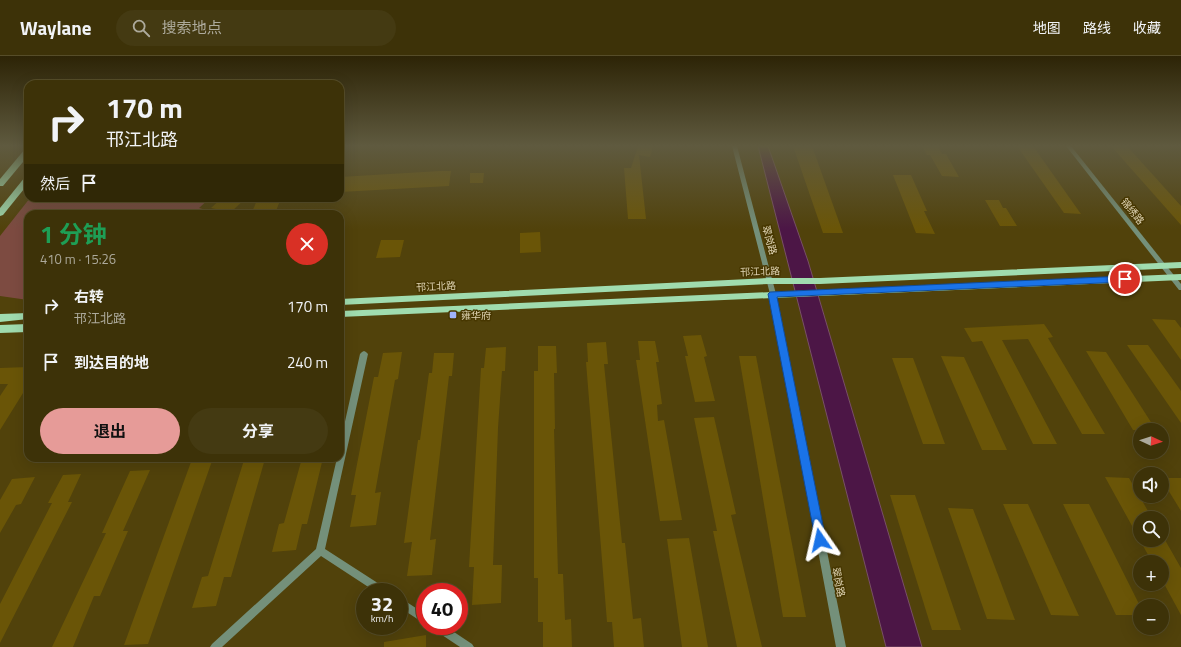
<!DOCTYPE html>
<html lang="zh">
<head>
<meta charset="utf-8">
<style>
	:root { --surface:#3d3208; --page:#443a12; --text:#f1f3f6; --muted:#adaa9c; --line:#564d29; --accent:#e69b98 }
	body { margin:0; font-family:"Titillium Web","Noto Sans SC",sans-serif; background:var(--page); color:var(--text); height:100vh; display:flex; flex-direction:column; font-size:15px; white-space:nowrap }
	* { box-sizing:border-box; margin:0 }
	p { font-size:13px; color:var(--muted) }
	.icon { flex:none; width:22px; height:22px; fill:none; stroke:currentColor; stroke-width:2; stroke-linecap:round; stroke-linejoin:round }
	.map { position:relative; flex:1; overflow:hidden }
	.side { position:absolute; left:24px; top:154px; width:320px; height:252px; display:flex; flex-direction:column; background:var(--surface); border-radius:12px; box-shadow:0 4px 16px #0002,0 0 0 1px var(--line) }
	.side>* { flex:none }
	.top-card { position:absolute; left:24px; top:24px; width:320px; height:122px; border-radius:12px; box-shadow:0 4px 16px #0002,0 0 0 1px var(--line); background:#3d3208; color:var(--text); overflow:hidden }
	.needle { width:26px; rotate:93deg }
	.controls { position:absolute; left:1133px; top:367px; display:grid; gap:8px }
	.controls a { display:grid; place-items:center; width:36px; height:36px; border-radius:50%; background:var(--surface); box-shadow:0 4px 16px #0002,0 0 0 1px var(--line); font-size:20px }
	.speed { position:absolute; left:356px; top:527px; display:flex; gap:8px; font-size:20px; font-weight:700; text-align:center }
	.speed>* { display:grid; place-content:center; width:52px; height:52px; border-radius:50%; background:var(--surface); box-shadow:0 4px 16px #0002,0 0 0 1px var(--line); line-height:1 }
	.speed small { font-size:10px; font-weight:400 }
	.speed .limit { border:6px solid #d22; background:#fff; color:#111 }
	.pin { position:absolute; display:grid; place-items:center; width:34px; height:34px; color:#fff; margin:-17px; border:2px solid #fff; border-radius:50%; box-shadow:0 1px 4px #0007 }
	.me { position:absolute; width:44px; margin:-22px; rotate:349deg; stroke-linejoin:round; filter:drop-shadow(0 0 3px #0008) }
	.turn { display:flex; align-items:center; gap:14px; height:84px; padding:0 16px; font-size:18px }
	.turn .icon { width:52px; height:52px; stroke-width:2.5 }
	.turn b { display:block; font-size:28px; line-height:34px }
	.then { display:flex; align-items:center; height:38px; padding:0 16px; background:#0003; gap:8px; font-size:15px }
	.round { display:grid; place-items:center; flex:none; width:42px; height:42px; border-radius:21px; background:var(--page) }
	.summary { display:flex; align-items:center; justify-content:space-between; height:68px; padding:0 16px }
	h1 { font-size:24px; font-weight:700; line-height:30px; color:#1e9e55 }
	.action { display:flex; gap:8px; margin-top:auto; padding:8px 16px }
	.action a { flex:1; height:46px; border-radius:24px; background:var(--accent); color:#111; font-size:16px; font-weight:700; line-height:46px; text-align:center }
	.action a+a { background:var(--page); color:var(--text) }
	ul { padding:0; list-style:none }
	li { display:flex; align-items:center; gap:12px; height:56px; padding:0 16px }
	li div { flex:1 }
	li b { display:block; font-size:15px }
	li em { font-style:normal }
	header { display:flex; align-items:center; gap:24px; box-sizing:border-box; height:56px; padding:0 20px; background:var(--surface); border-bottom:1px solid var(--line) }
	header strong { font-size:19px }
	nav { display:flex; gap:22px; margin-inline-start:auto; font-size:14px }
	.search { width:280px; height:36px; background:var(--page); display:flex; align-items:center; gap:10px; box-sizing:border-box; padding:0 14px; border-radius:22px; color:var(--muted); font-size:15px }
	.map>svg:first-child { display:block }
	.green { fill:#7d4b41 }
	.water { fill:#4c1646; stroke:#784f67 }
	.building { fill:#6a5507 }
	.lines { fill:none; stroke-linecap:round; stroke-linejoin:round }
	.minor { fill:#74907a; fill-rule:evenodd }
	.major { fill:#a0dcaf; fill-rule:evenodd }
	.route { fill:#1a73e8; stroke:#114b97 }
	.poi-dot { fill:#9fb3fd; stroke:#473700; stroke-width:1.5 }
	.labels { text-anchor:middle; stroke-width:3; stroke-linejoin:round; paint-order:stroke }
	.street-label { font-size:10px; fill:#dfd4b3; stroke:#473700 }
	.poi-label { font-size:10px; fill:#dfd4b3; stroke:#473700; text-anchor:start }
</style>
</head>
<body>
<header>
<strong>Waylane</strong>
<div class="search"><svg class="icon" aria-label="search" viewBox="0 0 24 24"><circle cx="10" cy="10" r="6"/><path d="M15 15l6 6"/></svg>搜索地点</div>
<nav><a>地图</a><a>路线</a><a>收藏</a></nav>
</header>
<div class="map">
<svg width="1181" height="591" viewBox="0 0 1181 591">
	<rect width="100%" height="100%" fill="#51420b"/>
	<polygon class="green" points="30,142 210,142 199,152 221,158 28,158 28,244 0,240 0,180"/>
	<polygon class="water" points="758,90 768,90 808,205 922,591 886,591"/>
	<g class="building">
		<polygon points="638,90 653,90 650,101 639,99 646,163 628,163 624,112 631,112"/>
		<polygon points="793,90 812,90 843,177 823,177"/>
		<polygon points="922,90 938,90 942,98 946,98 959,121 942,120 930,99 927,99"/>
		<polygon points="1017,90 1033,90 1081,158 1064,157"/>
		<polygon points="1111,90 1127,90 1181,150 1181,169"/>
		<polygon points="440,115 451,115 449,130 340,136 340,121"/>
		<polygon points="470,117 484,117 483,127 470,127"/>
		<polygon points="893,119 911,119 927,155 924,155 935,178 916,177"/>
		<polygon points="222,142 246,142 231,156 211,152"/>
		<polygon points="258,142 281,142 276,155 252,156"/>
		<polygon points="985,144 999,144 1003,152 1006,152 1017,170 1000,170"/>
		<polygon points="540,176 541,196 520,197 520,177"/>
		<polygon points="381,184 404,184 400,201 376,202"/>
		<polygon points="1152,263 1175,264 1181,272 1181,304"/>
		<polygon points="1044,268 1053,281 1048,282 1105,378 1082,378 1028,283 1002,284 1057,388 1033,388 982,285 972,286 964,272"/>
		<polygon points="701,279 707,300 704,301 715,345 695,346 685,300 688,300 683,280"/>
		<polygon points="638,285 655,285 659,306 656,306 662,348 657,349 658,365 664,364 682,464 660,465 636,304 640,304"/>
		<polygon points="606,286 608,308 604,308 622,487 625,487 633,563 641,562 644,591 614,591 612,566 607,566 586,306 588,306 587,287"/>
		<polygon points="1127,289 1148,289 1181,335 1181,367"/>
		<polygon points="538,290 556,290 557,317 554,317 555,373 554,373 558,518 563,518 565,564 571,563 572,591 543,591 543,566 538,566 538,522 534,522 534,315 538,315"/>
		<polygon points="506,291 505,315 502,315 498,372 493,509 502,509 501,547 472,549 474,511 469,511 481,312 484,312 486,292"/>
		<polygon points="1086,295 1106,296 1156,374 1133,374"/>
		<polygon points="402,296 398,323 395,324 375,437 381,436 376,469 350,471 356,439 351,439 374,321 378,321 383,297"/>
		<polygon points="434,297 454,297 452,320 449,320 430,484 436,483 432,519 407,520 412,486 404,487 418,384 420,384 429,317 432,317"/>
		<polygon points="739,300 756,300 806,561 783,561"/>
		<polygon points="941,300 964,301 1007,394 982,394"/>
		<polygon points="892,302 913,302 945,388 923,388"/>
		<polygon points="28,311 28,329 0,374 0,340 8,328 0,328 0,312"/>
		<polygon points="714,361 736,458 731,459 762,591 737,591 713,475 717,475 694,362"/>
		<polygon points="302,402 323,402 307,468 302,468 296,494 272,496 279,468 284,467"/>
		<polygon points="265,403 231,521 224,521 216,550 192,552 202,521 208,520 244,404"/>
		<polygon points="212,405 148,588 124,589 191,406"/>
		<polygon points="150,414 123,475 128,475 100,540 94,540 73,591 52,591 106,477 102,477 130,415"/>
		<polygon points="81,418 68,446 72,446 0,587 0,548 52,447 48,447 63,419"/>
		<polygon points="35,421 21,448 16,449 0,477 0,444 12,423"/>
		<polygon points="1105,421 1129,422 1152,462 1140,462 1140,484 1165,484 1181,512 1181,559 1162,524 1162,506 1152,506"/>
		<polygon points="1162,422 1181,422 1181,455 1162,424"/>
		<polygon points="890,439 915,439 961,574 932,574"/>
		<polygon points="1003,448 1028,448 1079,560 1051,559"/>
		<polygon points="1063,448 1089,448 1140,550 1140,559 1116,559"/>
		<polygon points="948,452 973,453 1015,564 987,563"/>
		<polygon points="689,482 708,591 682,591 667,483"/>
		<polygon points="426,579 426,591 384,591 384,586"/>
	</g>
	<g class="lines">
		<g class="minor">
			<polygon points="732,90 737,90 776,238 846,591 836,591 770,238"/>
			<polygon points="1066,90 1071,90 1181,228 1181,234 1179,234"/>
			<polygon points="364,295 366,296 368,298 325,493 387,533 389,536 376,536 321,500 222,591 210,591 212,588 316,493 337,402 340,402 340,388 360,298 362,296"/>
			<polygon points="399,541 425,558 425,568 399,551"/>
			<polygon points="431,570 445,570 472,588 474,591 460,591 433,573"/>
		</g>
		<g class="major">
			<polygon points="25,93 28,93 28,100 3,130 0,130 0,123"/>
			<polygon points="25,121 28,121 28,128 3,159 0,160 0,152"/>
			<polygon points="1181,206 1181,212 820,228 769,228 340,249 340,243 769,222 820,222"/>
			<polygon points="1181,218 1181,224 340,261 340,255"/>
			<polygon points="28,257 28,263 0,266 0,258"/>
			<polygon points="28,268 28,276 0,277 0,269"/>
		</g>
	</g>
	<linearGradient id="sky" x2="0" y2="1"><stop stop-color="#2d2406"/><stop offset="0.52" stop-color="#5f5a3f"/><stop offset="1" stop-color="#5f5a3f" stop-opacity="0"/></linearGradient>
	<rect width="1181" height="173" fill="url(#sky)"/>
	<polygon class="route" points="1125,220 1129,223 1125,226 777,241 826,484 824,487 820,489 816,487 768,238 770,236"/>
	<rect class="poi-dot" x="449" y="255" width="8" height="8" rx="2"/>
	<g class="labels">
		<g class="street-label">
			<text transform="translate(1133 155) rotate(52)" y="4">锦绣路</text>
			<text transform="translate(770 184) rotate(75)" y="4">翠岗路</text>
			<text transform="translate(760 215) rotate(-2)" y="4">邗江北路</text>
			<text transform="translate(436 230) rotate(-3)" y="4">邗江北路</text>
			<text transform="translate(839 526) rotate(79)" y="4">翠岗路</text>
		</g>
		<g class="poi-label">
			<text x="461" y="263">雍华府</text>
		</g>
	</g>
</svg>
<div class="controls">
<a><svg class="needle" viewBox="-14 -14 28 28"><path d="M0-13l5 13h-10z" fill="#e53935"/><path d="M0 13l5-13h-10z" fill="#adaa9c"/></svg></a>
<a><svg class="icon" aria-label="sound" viewBox="0 0 24 24"><path d="M4 9h4l5-4v14l-5-4H4zM17 9q2 3 0 6"/></svg></a>
<a><svg class="icon" aria-label="search" viewBox="0 0 24 24"><circle cx="10" cy="10" r="6"/><path d="M15 15l6 6"/></svg></a>
<a>+</a>
<a>−</a>
</div>
<div class="speed"><div>32<small>km/h</small></div><div class="limit">40</div></div>
<div class="pin" style="left:1125px;top:223px;background:#d93025"><svg class="icon" aria-label="arrive" viewBox="0 0 24 24"><path d="M6 21V4h12l-3 4 3 4H6"/></svg></div>
<svg class="me" style="left:820px;top:484px" viewBox="-20 -20 40 40"><path d="M0-17L14 15 0 8-14 15z" fill="#1a73e8" stroke="#fff" stroke-width="4"/></svg>
<div class="top-card">
<div class="turn"><svg class="icon" aria-label="right" viewBox="0 0 24 24"><path d="M7 20v-9h11M14 6l5 5-5 5"/></svg><div><b>170 m</b>邗江北路</div></div>
<div class="then">然后<svg class="icon" aria-label="arrive" viewBox="0 0 24 24"><path d="M6 21V4h12l-3 4 3 4H6"/></svg></div>
</div>
<section class="side">
<div class="summary"><div><h1>1 分钟</h1><p>410 m · 15:26</p></div><a class="round" style="background:#d93025;color:#fff"><svg class="icon" aria-label="close" viewBox="0 0 24 24"><path d="M6 6l12 12M18 6L6 18"/></svg></a></div>
<ul>
<li><svg class="icon" aria-label="right" viewBox="0 0 24 24"><path d="M7 20v-9h11M14 6l5 5-5 5"/></svg><div><b>右转</b><p>邗江北路</p></div><em>170 m</em></li>
<li><svg class="icon" aria-label="arrive" viewBox="0 0 24 24"><path d="M6 21V4h12l-3 4 3 4H6"/></svg><div><b>到达目的地</b></div><em>240 m</em></li>
</ul>
<div class="action"><a>退出</a><a>分享</a></div>
</section>
</div>
</body>
</html>
